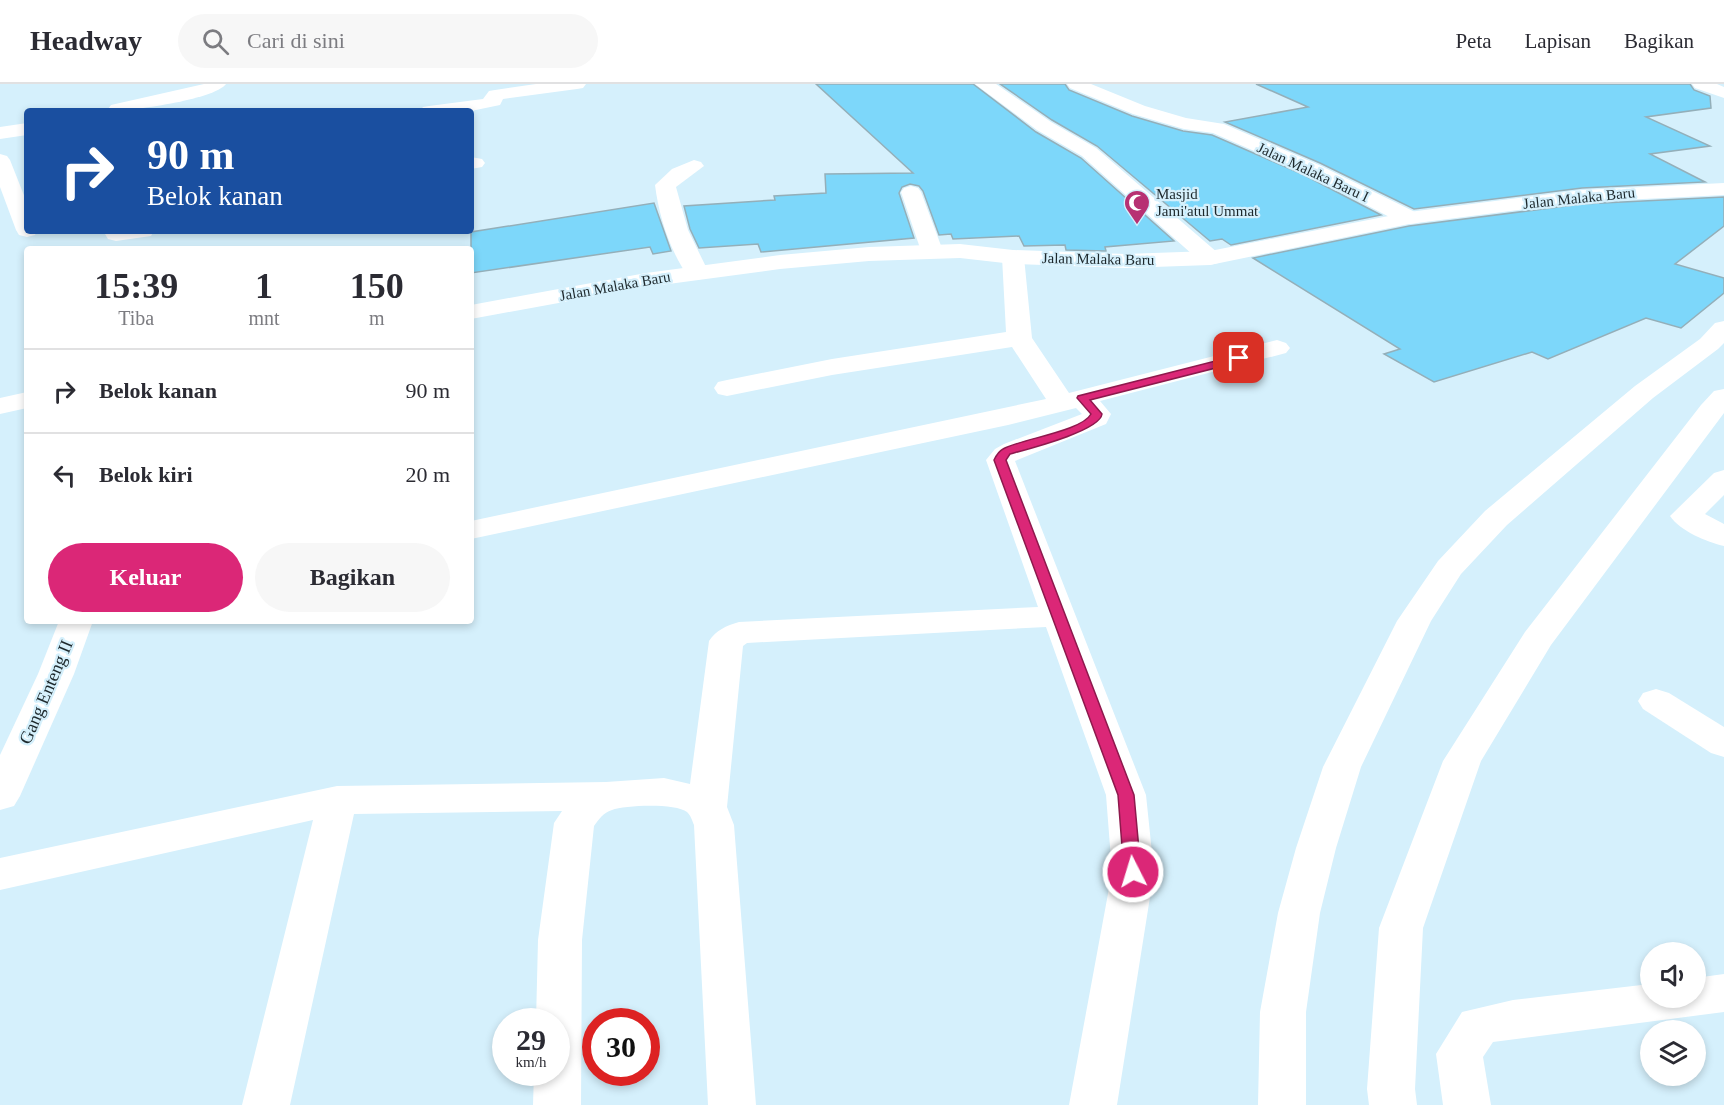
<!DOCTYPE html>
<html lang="id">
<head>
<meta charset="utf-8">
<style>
	:root { --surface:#fff; --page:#f7f7f7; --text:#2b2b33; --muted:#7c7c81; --line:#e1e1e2; --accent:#db2777 }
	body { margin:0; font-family:Georgia,serif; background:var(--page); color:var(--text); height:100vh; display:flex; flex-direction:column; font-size:22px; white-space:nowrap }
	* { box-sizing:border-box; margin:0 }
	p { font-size:20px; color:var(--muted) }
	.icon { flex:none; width:33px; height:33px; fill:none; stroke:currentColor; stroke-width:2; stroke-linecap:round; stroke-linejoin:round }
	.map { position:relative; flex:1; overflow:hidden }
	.side { position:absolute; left:24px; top:162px; width:450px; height:378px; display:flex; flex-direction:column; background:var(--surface); border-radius:6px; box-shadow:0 3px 9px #0003 }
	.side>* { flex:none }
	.guide { position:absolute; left:24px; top:24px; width:450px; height:126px; border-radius:6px; box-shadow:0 3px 9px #0003; background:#1a4fa0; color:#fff; overflow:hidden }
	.fabs { position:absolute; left:1640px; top:858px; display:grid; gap:12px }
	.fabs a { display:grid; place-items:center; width:66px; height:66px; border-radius:50%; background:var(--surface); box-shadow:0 3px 9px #0003; font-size:30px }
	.speed { position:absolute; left:492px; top:924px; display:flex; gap:12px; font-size:30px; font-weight:700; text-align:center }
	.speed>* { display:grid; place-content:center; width:78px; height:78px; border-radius:50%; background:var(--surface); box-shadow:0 3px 9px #0003; line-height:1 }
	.speed small { font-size:15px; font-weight:400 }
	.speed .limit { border:9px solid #d22; background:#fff; color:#111 }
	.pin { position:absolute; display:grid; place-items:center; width:51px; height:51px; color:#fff; margin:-26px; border-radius:12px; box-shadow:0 3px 9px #0006 }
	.me { position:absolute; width:66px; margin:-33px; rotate:355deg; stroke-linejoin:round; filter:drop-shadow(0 0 4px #0008) }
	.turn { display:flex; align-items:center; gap:21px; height:126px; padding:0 24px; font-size:27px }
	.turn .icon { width:78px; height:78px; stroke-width:2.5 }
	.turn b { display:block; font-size:42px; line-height:51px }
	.eta { display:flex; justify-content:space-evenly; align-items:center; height:102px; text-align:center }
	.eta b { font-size:36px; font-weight:700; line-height:42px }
	.primary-button { display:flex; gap:12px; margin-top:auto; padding:12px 24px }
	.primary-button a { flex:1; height:69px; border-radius:36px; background:var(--accent); color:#fff; font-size:24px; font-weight:700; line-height:69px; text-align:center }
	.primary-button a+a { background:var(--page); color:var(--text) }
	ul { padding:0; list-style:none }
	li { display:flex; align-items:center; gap:18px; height:84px; padding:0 24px; border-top:2px solid var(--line) }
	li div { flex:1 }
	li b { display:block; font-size:22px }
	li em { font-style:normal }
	header { display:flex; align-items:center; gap:36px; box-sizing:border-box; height:84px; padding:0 30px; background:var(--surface); border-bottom:2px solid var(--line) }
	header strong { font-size:28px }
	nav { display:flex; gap:33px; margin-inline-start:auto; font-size:21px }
	.search { width:420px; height:54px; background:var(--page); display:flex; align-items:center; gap:15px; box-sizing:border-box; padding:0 21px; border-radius:33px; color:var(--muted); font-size:22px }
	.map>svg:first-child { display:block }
	.building { fill:#7dd7fa; stroke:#94afb9; stroke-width:1.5 }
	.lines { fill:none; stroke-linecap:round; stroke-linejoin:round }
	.street { fill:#fff; fill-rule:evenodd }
	.secondary { fill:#fff; fill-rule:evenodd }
	.highway { fill:#fff; fill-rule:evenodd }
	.route { fill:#db2777; stroke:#8e194d; stroke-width:1.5 }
	.labels { text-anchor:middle; stroke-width:4.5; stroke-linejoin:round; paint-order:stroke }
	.far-street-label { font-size:15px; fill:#1d282c; stroke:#d5f0fc }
	.far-poi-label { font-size:15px; fill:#1d282c; stroke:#d5f0fc; text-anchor:start }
	.street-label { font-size:18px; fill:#1d282c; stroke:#d5f0fc }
</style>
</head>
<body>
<header>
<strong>Headway</strong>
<div class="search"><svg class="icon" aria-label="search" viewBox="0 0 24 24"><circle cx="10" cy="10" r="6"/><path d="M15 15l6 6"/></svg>Cari di sini</div>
<nav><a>Peta</a><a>Lapisan</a><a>Bagikan</a></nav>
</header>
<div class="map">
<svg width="1724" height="1021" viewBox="0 0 1724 1021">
	<rect width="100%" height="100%" fill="#d5f0fc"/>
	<g class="building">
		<polygon points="816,0 973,0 1036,48 1081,74 1174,157 1105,163 1106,167 1066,166 1065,161 1024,162 1019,152 953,155 951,150 939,151 923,107 919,102 910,100 902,103 899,109 914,154 761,168 758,160 699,164 690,145 684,122 775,116 774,112 826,109 825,90 913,89"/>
		<polygon points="1000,0 1065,0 1069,6 1132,32 1183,47 1212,51 1304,91 1381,131 1231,161 1222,155 1210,157 1097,62 1052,36"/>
		<polygon points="1256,0 1690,0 1694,6 1710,12 1711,24 1646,33 1710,62 1650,70 1705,98 1582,104 1414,125 1320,79 1225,38 1308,23"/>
		<polygon points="1724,113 1724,142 1675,180 1724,194 1724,209 1681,244 1646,234 1548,275 1532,268 1434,298 1384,270 1400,265 1253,174 1409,142 1582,120"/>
		<polygon points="654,119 671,167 653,170 650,163 471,189 471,148"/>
	</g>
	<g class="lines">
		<g class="street">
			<path d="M204,0H226C214,16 130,27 109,27L108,25L111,21Z"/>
			<polygon points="536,0 586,0 583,4 577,5 503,15 500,21 471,27 420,27 423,23 429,22 483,15 489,7 495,6"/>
			<polygon points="975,0 996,0 1051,38 1096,64 1218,169 1221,174 1218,179 1210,181 1202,179 1082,72 1037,46"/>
			<polygon points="1067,0 1091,0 1145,22 1186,34 1224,40 1319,81 1417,129 1420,134 1417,139 1409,140 1401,139 1305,89 1213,49 1184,45 1133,30 1070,4"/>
			<polygon points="1692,0 1717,0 1724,3 1724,14 1695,4"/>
			<polygon points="27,39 27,51 0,55 0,43"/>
			<polygon points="0,70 7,72 10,76 27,119 27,147 37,147 35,151 27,153 19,151 16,146 0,103"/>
			<polygon points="471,73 482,75 485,79 482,83 471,85"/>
			<path d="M694,76L701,78L704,82L676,103L688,146L709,189L705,194L697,196L689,194C670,167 659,133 655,101L672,85Z"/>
			<polygon points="911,102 918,104 921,108 943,167 940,172 932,174 924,172 921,167 901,108 904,104"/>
			<polygon points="107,147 154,147 151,152 116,157 108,155 105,150"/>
			<path d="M1013,166L1021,168L1024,173L1032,254L1069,309L1277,256L1286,259L1290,264L1286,269L1100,317L1111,330L1106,340L1015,377L1146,711L1154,788L1117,1021H1069L1112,788L1106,711L1046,543L747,559L743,562L727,723L734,741L756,1021H708L694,741C692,736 691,732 687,728C676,719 625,721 612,726C603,729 599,735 594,742L582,856L581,1021H533L534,988H556V938H536L538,856L554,739L562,727L354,730L290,1021H242L313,736L0,806V774L337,702L606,698L664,694L690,700L709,557C716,546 726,542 739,538L1038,523L986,376L995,365L1004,360L1082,330L1076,324L1008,341L471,455V437L1046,315L1012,263L832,291L727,312L718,310L714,304L718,298L727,296L832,275L1006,248L1002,173L1005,168Z"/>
			<path d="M1724,386V411L1705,430L1724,440V462C1707,458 1680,447 1670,432L1714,389Z"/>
			<polygon points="59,537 93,537 74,590 20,712 14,722 0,726 0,671 38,590"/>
			<polygon points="1656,605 1669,609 1724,643 1724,673 1711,669 1643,625 1638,617 1643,609"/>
			<polygon points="1724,890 1724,928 1493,958 1483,973 1491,1021 1443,1021 1436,970 1462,928 1513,916 1650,900 1650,914 1695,914 1695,894"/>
		</g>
		<g class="secondary">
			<polygon points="1724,99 1724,111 1582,118 1409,140 1210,181 1125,184 1013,180 960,174 869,177 780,185 646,203 471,235 471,221 646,189 780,171 869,163 960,160 1013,166 1125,170 1210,167 1409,128 1582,106"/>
			<polygon points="27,308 27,324 0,330 0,314"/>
		</g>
		<g class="highway">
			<polygon points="1724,237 1724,259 1718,265 1653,314 1507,441 1461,490 1431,537 1361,683 1336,764 1320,829 1306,928 1306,1021 1258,1021 1260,928 1278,829 1296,764 1323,683 1397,537 1438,477 1485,427 1635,302 1700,255 1715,239"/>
			<polygon points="1724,305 1724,329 1551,561 1481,677 1423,844 1415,1005 1417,1021 1369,1021 1367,1005 1379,844 1443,677 1525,548 1701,321 1714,307"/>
		</g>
	</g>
	<path class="route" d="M1239,271L1244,274L1243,277L1090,316L1102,330C1100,347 1028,365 1010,370L1006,376L1134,711L1141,788L1139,793L1133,795L1127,793L1124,788L1118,711L994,376C996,372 999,367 1003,365C1021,355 1082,347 1091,330L1077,314L1078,312Z"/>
	<defs>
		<symbol id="mosque-pin" viewBox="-11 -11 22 30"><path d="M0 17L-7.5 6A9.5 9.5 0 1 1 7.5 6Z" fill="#b73173" stroke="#d5f0fc"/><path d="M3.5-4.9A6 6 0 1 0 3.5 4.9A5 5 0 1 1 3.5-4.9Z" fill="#fff"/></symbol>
	</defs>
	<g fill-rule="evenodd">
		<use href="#mosque-pin" x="1122" y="104" width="30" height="40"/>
	</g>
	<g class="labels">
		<g class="far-street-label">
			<text transform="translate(1313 88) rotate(25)" y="5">Jalan Malaka Baru I</text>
			<text transform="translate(1579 114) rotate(-6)" y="5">Jalan Malaka Baru</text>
			<text transform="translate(1098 175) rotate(1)" y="5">Jalan Malaka Baru</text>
			<text transform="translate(615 202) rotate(-10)" y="5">Jalan Malaka Baru</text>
		</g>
		<g class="far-poi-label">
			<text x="1156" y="115">Masjid<tspan x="1156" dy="17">Jami'atul Ummat</tspan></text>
		</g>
		<g class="street-label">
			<text transform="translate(46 608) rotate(-67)" y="6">Gang Enteng II</text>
		</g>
	</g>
</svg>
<div class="fabs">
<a><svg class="icon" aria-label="sound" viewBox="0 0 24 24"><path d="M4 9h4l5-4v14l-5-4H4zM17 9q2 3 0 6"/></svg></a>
<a><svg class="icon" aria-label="layers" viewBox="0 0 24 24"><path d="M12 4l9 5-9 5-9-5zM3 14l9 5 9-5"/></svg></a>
</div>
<div class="speed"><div>29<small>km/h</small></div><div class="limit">30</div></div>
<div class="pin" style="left:1239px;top:274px;background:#d93025"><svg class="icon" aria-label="arrive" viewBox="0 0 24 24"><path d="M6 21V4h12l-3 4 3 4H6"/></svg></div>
<svg class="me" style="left:1133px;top:788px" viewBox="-20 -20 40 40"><circle r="17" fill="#db2777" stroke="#fff" stroke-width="3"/><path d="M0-11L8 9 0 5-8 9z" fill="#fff"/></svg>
<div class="guide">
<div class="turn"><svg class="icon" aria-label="right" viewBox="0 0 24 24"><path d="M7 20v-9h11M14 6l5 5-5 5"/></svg><div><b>90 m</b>Belok kanan</div></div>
</div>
<section class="side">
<div class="eta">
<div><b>15:39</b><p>Tiba</p></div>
<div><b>1</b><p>mnt</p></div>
<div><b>150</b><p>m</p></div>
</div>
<ul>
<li><svg class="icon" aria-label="right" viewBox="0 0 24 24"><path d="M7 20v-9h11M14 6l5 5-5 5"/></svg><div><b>Belok kanan</b></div><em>90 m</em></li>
<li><svg class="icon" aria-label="left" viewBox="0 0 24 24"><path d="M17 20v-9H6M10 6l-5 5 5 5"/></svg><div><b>Belok kiri</b></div><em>20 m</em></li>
</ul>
<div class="primary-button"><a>Keluar</a><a>Bagikan</a></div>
</section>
</div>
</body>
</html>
